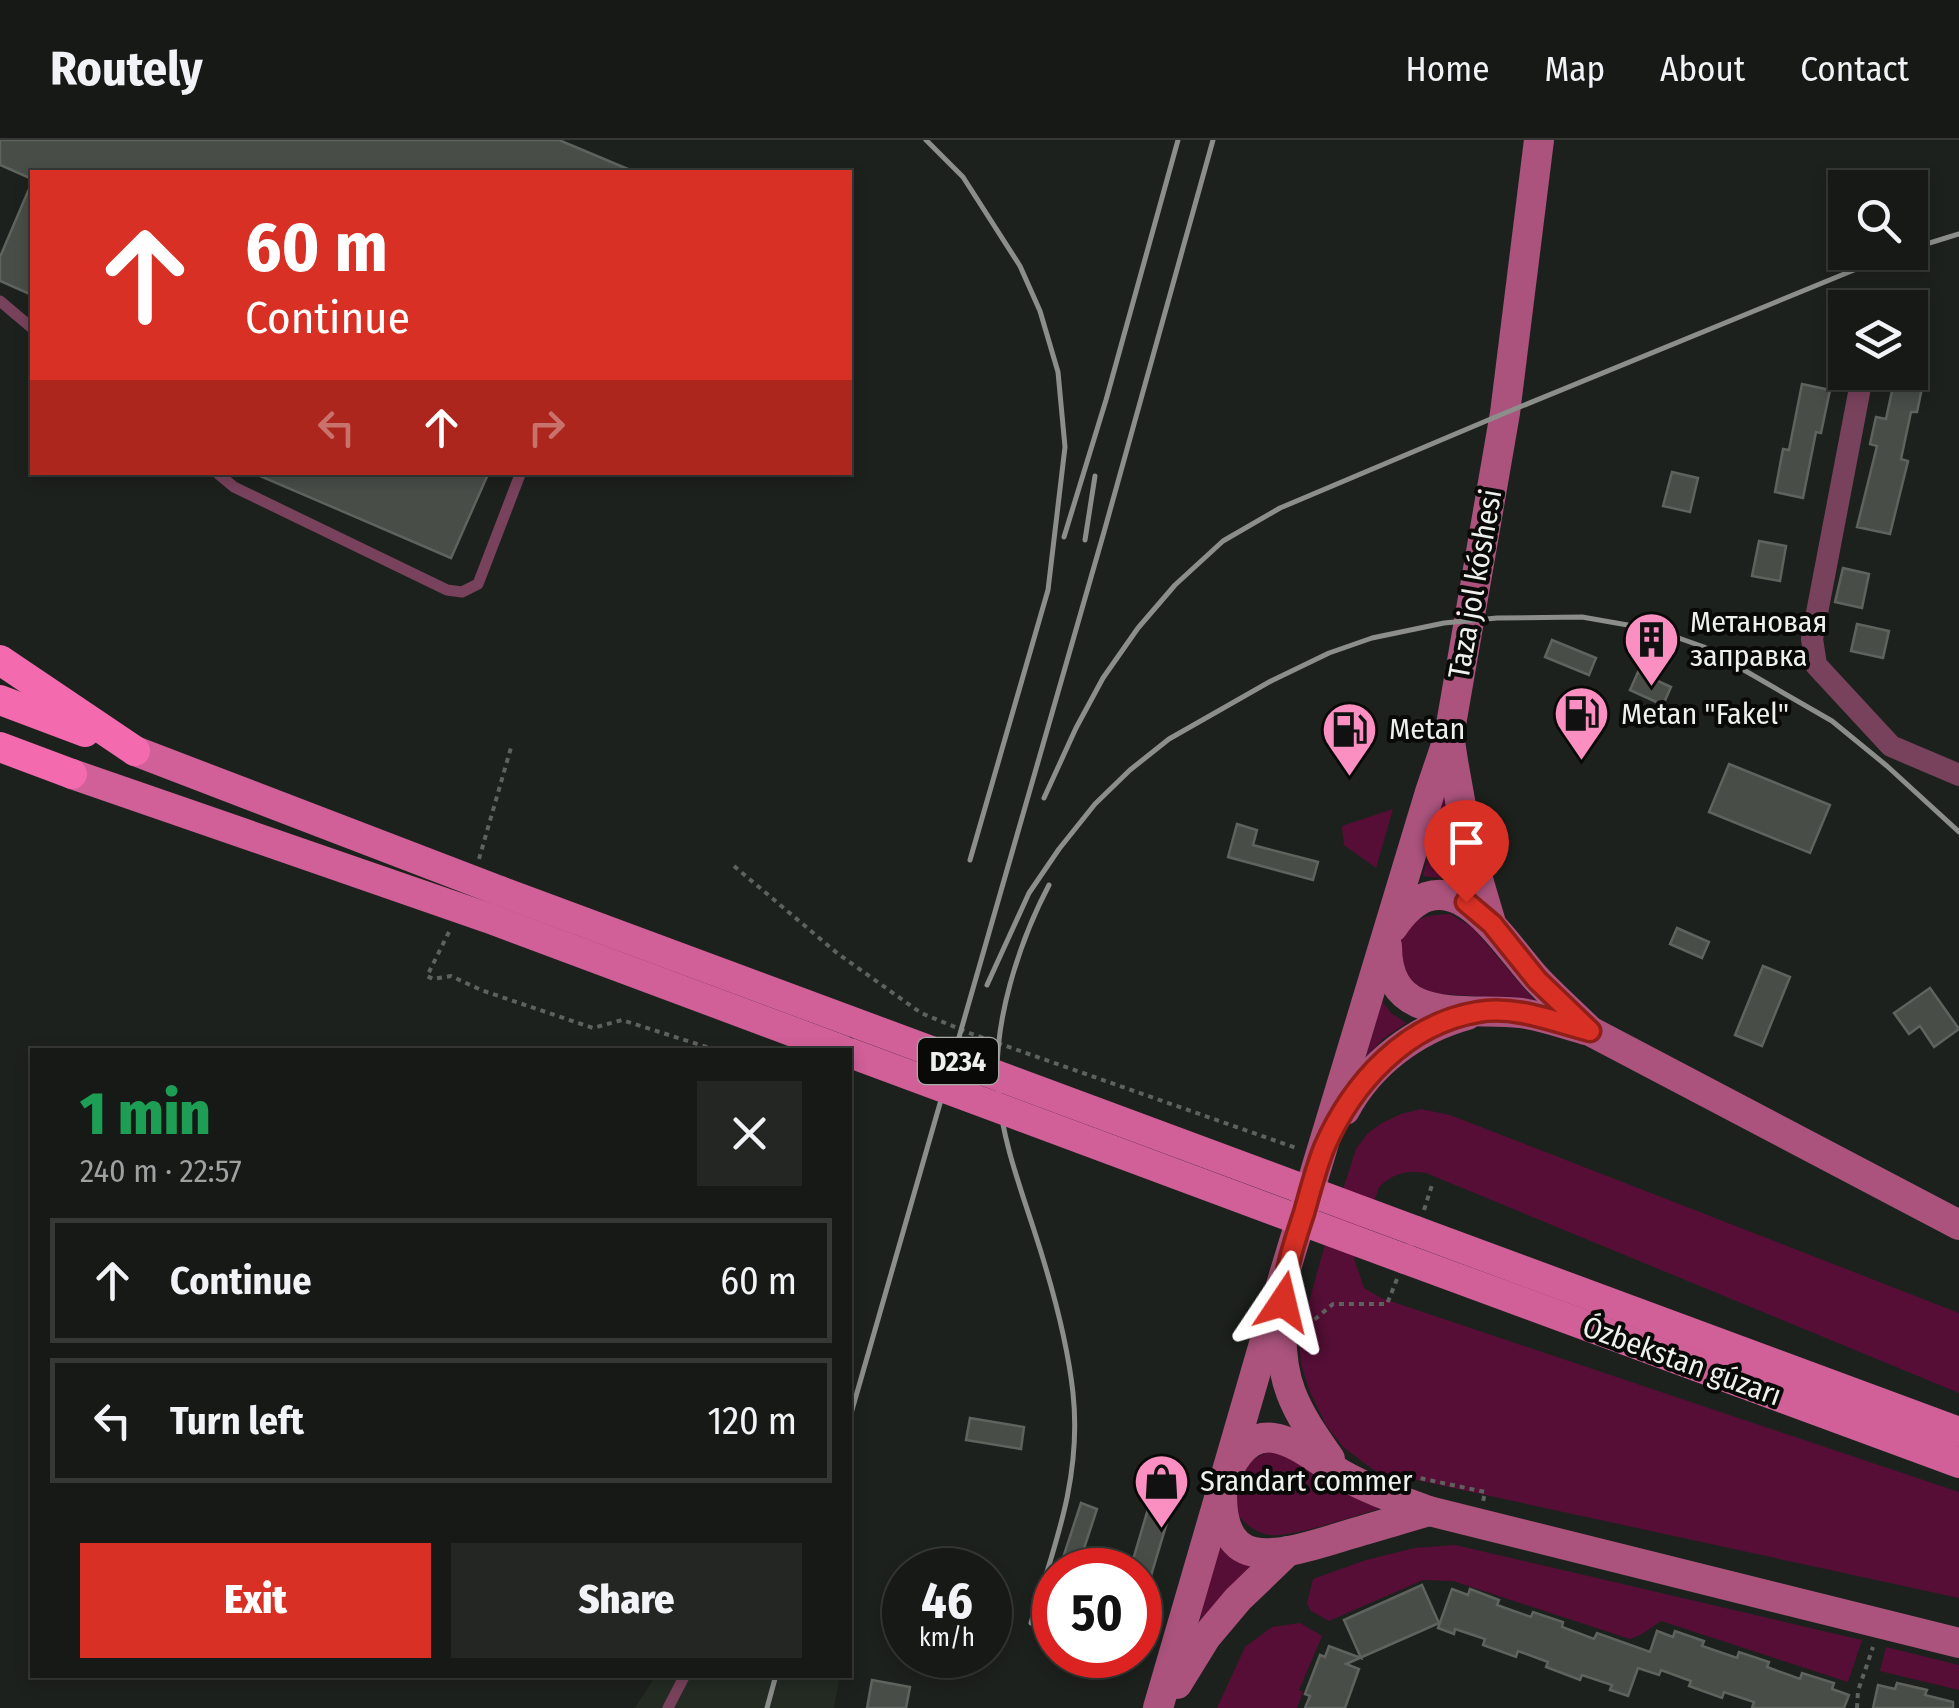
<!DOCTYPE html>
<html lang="en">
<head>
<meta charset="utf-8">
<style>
	:root { --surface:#161916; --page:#232623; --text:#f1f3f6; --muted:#9ea0a1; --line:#353835; --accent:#d93025 }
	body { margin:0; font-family:"Fira Sans Condensed",sans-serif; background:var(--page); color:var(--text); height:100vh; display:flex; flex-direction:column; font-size:38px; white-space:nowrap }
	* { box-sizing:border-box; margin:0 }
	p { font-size:32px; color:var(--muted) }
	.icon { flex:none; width:55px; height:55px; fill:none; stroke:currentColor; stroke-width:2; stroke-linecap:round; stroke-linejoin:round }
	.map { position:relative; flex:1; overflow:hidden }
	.drawer { position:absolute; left:30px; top:908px; width:822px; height:630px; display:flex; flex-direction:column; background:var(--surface); border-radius:0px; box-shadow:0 5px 15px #0003,0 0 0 2px var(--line) }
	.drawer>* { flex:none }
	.banner { position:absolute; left:30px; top:30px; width:822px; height:305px; border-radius:0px; box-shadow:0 5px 15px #0003,0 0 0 2px var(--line); background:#d93025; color:#fff; overflow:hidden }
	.controls { position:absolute; left:1828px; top:30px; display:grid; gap:20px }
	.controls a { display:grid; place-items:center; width:100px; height:100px; border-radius:0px; background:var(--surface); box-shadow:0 5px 15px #0003,0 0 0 2px var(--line); font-size:50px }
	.speed { position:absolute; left:882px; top:1408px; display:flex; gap:20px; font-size:50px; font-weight:700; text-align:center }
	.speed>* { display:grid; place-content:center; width:130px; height:130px; border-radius:50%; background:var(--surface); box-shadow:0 5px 15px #0003,0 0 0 2px var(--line); line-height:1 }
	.speed small { font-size:25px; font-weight:400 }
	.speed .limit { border:15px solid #d22; background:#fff; color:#111 }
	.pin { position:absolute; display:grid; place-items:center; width:85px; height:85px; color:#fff; margin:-102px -42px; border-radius:50% 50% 50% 0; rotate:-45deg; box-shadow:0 0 10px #0007 }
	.pin .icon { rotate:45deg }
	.me { position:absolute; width:110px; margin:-55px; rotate:10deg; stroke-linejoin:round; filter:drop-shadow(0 0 8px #0008) }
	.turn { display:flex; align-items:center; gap:35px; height:210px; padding:0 50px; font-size:45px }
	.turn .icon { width:130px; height:130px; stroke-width:2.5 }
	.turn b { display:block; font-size:70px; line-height:85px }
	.lanes { display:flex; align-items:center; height:95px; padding:0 50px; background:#0003; justify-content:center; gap:50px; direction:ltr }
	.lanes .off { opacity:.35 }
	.round { display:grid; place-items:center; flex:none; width:105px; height:105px; border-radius:0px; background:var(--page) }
	.head { display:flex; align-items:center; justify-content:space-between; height:170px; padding:0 50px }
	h1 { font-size:60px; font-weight:800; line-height:75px; color:#1e9e55 }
	.button { display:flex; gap:20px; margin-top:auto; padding:20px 50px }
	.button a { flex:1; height:115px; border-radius:0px; background:var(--accent); color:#fff; font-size:40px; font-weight:800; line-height:115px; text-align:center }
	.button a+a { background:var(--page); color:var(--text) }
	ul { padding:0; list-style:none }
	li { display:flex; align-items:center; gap:30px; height:125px; margin:0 20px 15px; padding:0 30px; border:5px solid var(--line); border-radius:0px }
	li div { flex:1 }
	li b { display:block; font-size:38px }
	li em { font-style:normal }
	header { display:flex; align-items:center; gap:60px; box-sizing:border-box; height:140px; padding:0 50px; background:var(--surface); border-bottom:2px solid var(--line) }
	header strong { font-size:48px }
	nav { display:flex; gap:55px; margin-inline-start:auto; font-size:35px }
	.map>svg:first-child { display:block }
	.built { fill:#232b23 }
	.green { fill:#560e36 }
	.building { fill:#484d48; stroke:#5e635e; stroke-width:2.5 }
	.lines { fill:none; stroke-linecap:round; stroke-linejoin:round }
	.path { stroke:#5e625e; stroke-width:4; stroke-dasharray:5 5; stroke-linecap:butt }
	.lane { stroke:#79425c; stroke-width:11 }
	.street { stroke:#79425c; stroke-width:22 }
	.secondary { stroke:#ab537d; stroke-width:30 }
	.primary { stroke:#d15f98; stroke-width:30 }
	.highway { stroke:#f46aaf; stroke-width:30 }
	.rail { stroke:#8b8e8b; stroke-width:5 }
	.primary-bridge { stroke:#d15f98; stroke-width:30 }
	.route-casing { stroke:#8d1f18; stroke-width:25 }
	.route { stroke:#d93025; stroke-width:18 }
	.labels { text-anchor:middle; stroke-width:8; stroke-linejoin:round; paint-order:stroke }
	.shield { fill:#090a08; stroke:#a9aba8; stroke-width:2.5 }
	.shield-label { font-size:28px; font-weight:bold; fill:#edf0ed }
	.street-label { font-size:30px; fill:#edf0ed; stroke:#090a08 }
	.poi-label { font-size:30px; fill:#edf0ed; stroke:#090a08; text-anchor:start }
</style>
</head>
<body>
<header>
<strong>Routely</strong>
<nav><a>Home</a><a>Map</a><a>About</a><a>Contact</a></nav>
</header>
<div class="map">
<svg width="1959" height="1568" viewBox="0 0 1959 1568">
	<rect width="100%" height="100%" fill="#1d211d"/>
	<polygon class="built" points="656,1535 840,1535 834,1568 635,1568"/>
	<g class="green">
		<polygon points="1445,649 1464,741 1423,736"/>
		<polygon points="1393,669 1376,728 1344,705 1342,686"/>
		<path d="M1450,774L1472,787L1534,860L1426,853L1408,837L1397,812C1407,781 1418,775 1450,774Z"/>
		<polygon points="1382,861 1391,873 1406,883 1383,899 1366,917"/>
		<path d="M1421,969L1450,975L1959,1173V1253L1426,1033C1407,1030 1393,1033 1379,1047L1354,1119L1364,1148L1381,1158L1959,1352V1458L1375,1331L1343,1307L1326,1285L1310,1252L1301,1224L1299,1197L1324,1108L1356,1009L1368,993L1382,983L1401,974Z"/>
		<path d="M1267,1312L1292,1316L1314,1331L1379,1369C1356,1375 1284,1401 1265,1394C1248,1389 1240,1378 1230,1364L1243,1325Z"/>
		<polygon points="1220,1403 1256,1427 1198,1487"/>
		<polygon points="1455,1405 1862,1500 1848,1542 1661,1481 1642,1494 1630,1499 1453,1441 1423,1440 1329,1481 1311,1471 1307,1463 1313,1439 1366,1420 1414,1408"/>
		<polygon points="1300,1483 1322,1496 1299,1550 1303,1552 1297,1568 1217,1568 1245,1507 1272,1487"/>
		<polygon points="1886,1507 1959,1525 1959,1550 1880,1531"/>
	</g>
	<g class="building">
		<polygon points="0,0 559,0 635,32 32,32 32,39 0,25"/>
		<polygon points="32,42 32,155 0,141 0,117"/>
		<polygon points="1910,216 1928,219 1917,272 1911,272 1901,319 1908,321 1890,394 1857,387 1877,306 1870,304 1876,277 1886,279 1896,232 1910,232"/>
		<polygon points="1802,244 1830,250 1821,293 1816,292 1803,358 1775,352 1783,309 1789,310"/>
		<polygon points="251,332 489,332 451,418"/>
		<polygon points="1672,332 1698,338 1690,372 1663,366"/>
		<polygon points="1759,401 1786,406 1780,441 1752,436"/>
		<polygon points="1843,428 1869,434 1862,468 1835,462"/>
		<polygon points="1857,484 1889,491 1883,518 1851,511"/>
		<polygon points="1552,500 1596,518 1589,535 1545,517"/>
		<polygon points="1638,532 1671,547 1663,565 1630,550"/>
		<polygon points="1729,624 1830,665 1810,713 1709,672"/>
		<polygon points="1237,684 1257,690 1253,705 1318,722 1313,740 1228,717"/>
		<polygon points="1677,788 1709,802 1702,818 1670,804"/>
		<polygon points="1763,826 1790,837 1762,906 1735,895"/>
		<polygon points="1930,848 1959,889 1934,907 1920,886 1909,894 1894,873"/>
		<polygon points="970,1278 1024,1287 1021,1309 966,1300"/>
		<polygon points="1153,1352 1174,1359 1144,1459 1140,1459 1140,1430 1130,1430"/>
		<polygon points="1081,1363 1097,1369 1077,1430 1059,1430"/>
		<polygon points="1422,1445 1439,1483 1346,1524 1359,1529 1345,1568 1305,1568 1310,1556 1305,1554 1320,1515 1325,1517 1329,1506 1361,1518 1344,1480"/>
		<polygon points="1452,1449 1468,1455 1470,1449 1499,1460 1497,1465 1531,1477 1533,1472 1563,1482 1562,1487 1594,1499 1597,1493 1650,1512 1657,1491 1673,1497 1675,1491 1704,1501 1702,1506 1737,1518 1739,1512 1769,1522 1767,1527 1800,1539 1802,1533 1834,1543 1832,1549 1849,1555 1844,1568 1752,1568 1754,1562 1724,1552 1722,1558 1689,1546 1691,1541 1661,1530 1659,1535 1638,1528 1628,1556 1610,1550 1612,1545 1582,1535 1580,1540 1546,1527 1548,1522 1518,1511 1516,1517 1483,1505 1485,1499 1455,1489 1454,1494 1438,1488"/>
		<polygon points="872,1540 910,1547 906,1568 867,1568"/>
		<polygon points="1897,1543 1927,1550 1925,1555 1953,1562 1953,1568 1873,1568 1878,1545 1895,1549"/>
	</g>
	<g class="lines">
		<g class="path">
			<polyline points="479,719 512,604"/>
			<polyline points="734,726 837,813 921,873 972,894 1299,1009"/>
			<polyline points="449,792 427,836 433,839 451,836 481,850 593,888 622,880 716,910"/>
			<polyline points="1424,1070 1433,1042"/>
			<polyline points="1307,1186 1333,1164 1387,1164 1397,1139"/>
			<polyline points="1401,1334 1485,1352 1483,1362"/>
			<polyline points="1857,1568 1858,1551 1873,1507"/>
		</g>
		<g class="lane">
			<polyline points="0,161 32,188"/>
			<polyline points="216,332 234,347 447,450 462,452 478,444 521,332"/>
			<polyline points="668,1568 685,1535"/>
		</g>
		<g class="street">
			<polyline points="1875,168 1876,165"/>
			<polyline points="1863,232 1812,499 1816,525 1891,606 1959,635"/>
		</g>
		<g class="secondary">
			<path d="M1450,601C1459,664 1472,723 1491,783"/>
			<path d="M1393,787C1446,709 1496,792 1533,835C1550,854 1570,871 1588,889"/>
			<path d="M1387,806C1387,887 1466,867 1521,873C1544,876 1567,885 1590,891L1959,1085"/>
			<path d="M1345,970C1370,923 1416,889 1467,875"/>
			<path d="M1282,1177C1278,1241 1294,1268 1330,1319"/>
			<path d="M1229,1329C1261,1267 1303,1312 1341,1334C1369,1350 1399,1360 1429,1371L1959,1503"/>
			<path d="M1222,1355C1222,1377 1227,1407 1254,1412C1283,1418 1332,1399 1361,1391C1384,1384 1406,1378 1429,1371"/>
			<polyline points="1177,1544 1206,1497 1238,1459 1288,1411"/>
			<polyline points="1158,1568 1284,1135 1430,652 1449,596 1481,412 1505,273 1539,0"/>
		</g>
		<g class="primary">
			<polyline points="135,611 500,751"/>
			<polyline points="72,634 488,778 842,910"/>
			<polyline points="1416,1091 1959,1292"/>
			<polyline points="1405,1119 1959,1323"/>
		</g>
		<g class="highway">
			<polyline points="0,520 135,611"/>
			<polyline points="0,560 85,592"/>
			<polyline points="0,607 72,634"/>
		</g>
		<g class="rail">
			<polyline points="926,0 963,37 1020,126 1040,171 1058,232 1065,307 1048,450 970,720"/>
			<polyline points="1910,109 1959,94"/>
			<polyline points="1064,397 1106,260 1178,0"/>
			<polyline points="1085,400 1095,336"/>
			<polyline points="1044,658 1076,588 1103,538 1138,488 1175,445 1223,401 1280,368 1505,273 1898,112"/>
			<polyline points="987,845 1029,753 1059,709 1095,664 1130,630 1169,599 1271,541 1329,513 1372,498 1444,483 1497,478 1582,477 1656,490 1704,507 1832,581 1887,626 1959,692"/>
			<polyline points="850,1277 1104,392 1213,0"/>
			<path d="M1031,1483C1055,1405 1082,1336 1073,1253C1067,1198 1051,1142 1034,1090C1019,1044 1002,998 998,950C992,885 1019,802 1049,745"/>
			<polyline points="767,1568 776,1535"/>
		</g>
		<g class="primary-bridge">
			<polyline points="500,751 1416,1091"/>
			<polyline points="850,913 1405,1119"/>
		</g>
	</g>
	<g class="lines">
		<defs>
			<path id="route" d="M1283,1162C1285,1130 1294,1103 1304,1073C1310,1052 1316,1028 1324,1008C1352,943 1406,884 1478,872C1514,865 1555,882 1590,891L1537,840L1492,784L1466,762"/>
		</defs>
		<use href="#route" class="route-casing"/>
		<use href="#route" class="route"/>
	</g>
	<defs>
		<symbol id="building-pin" viewBox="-11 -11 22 30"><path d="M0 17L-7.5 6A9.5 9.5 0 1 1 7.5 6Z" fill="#fc8fc2" stroke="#090a08"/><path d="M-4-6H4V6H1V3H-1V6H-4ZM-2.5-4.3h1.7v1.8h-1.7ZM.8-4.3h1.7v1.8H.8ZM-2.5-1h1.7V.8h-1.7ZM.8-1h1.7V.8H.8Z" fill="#111"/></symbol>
		<symbol id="fuel-pin" viewBox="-11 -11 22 30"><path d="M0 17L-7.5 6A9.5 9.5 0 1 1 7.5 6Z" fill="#fc8fc2" stroke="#090a08"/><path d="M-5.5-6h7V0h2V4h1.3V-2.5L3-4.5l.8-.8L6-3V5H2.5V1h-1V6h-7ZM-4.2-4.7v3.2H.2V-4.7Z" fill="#111"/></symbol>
		<symbol id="shop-pin" viewBox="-11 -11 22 30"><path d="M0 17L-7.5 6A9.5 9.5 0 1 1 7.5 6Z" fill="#fc8fc2" stroke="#090a08"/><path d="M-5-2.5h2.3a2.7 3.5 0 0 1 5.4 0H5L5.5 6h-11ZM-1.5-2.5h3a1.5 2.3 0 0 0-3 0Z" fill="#111"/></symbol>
	</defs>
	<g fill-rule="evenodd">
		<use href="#building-pin" x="1620" y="468" width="63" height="86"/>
		<use href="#fuel-pin" x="1550" y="542" width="63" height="86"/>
		<use href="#fuel-pin" x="1318" y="558" width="63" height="86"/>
		<use href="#shop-pin" x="1130" y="1310" width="63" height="86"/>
	</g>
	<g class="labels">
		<rect class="shield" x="918" y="898" width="80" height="46" rx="8"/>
		<g class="shield-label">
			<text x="958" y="931">D234</text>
		</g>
		<g class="street-label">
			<text transform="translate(1475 444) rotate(-80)" y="10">Taza jol kóshesi</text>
			<text transform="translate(1682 1221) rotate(20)" y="10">Ózbekstan gúzarı</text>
		</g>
		<g class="poi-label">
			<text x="1690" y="492">Метановая<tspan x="1690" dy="34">заправка</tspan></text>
			<text x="1621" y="584">Metan "Fakel"</text>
			<text x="1389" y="599">Metan</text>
			<text x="1200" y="1351">Srandart commer</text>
		</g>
	</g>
</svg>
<div class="controls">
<a><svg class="icon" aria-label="search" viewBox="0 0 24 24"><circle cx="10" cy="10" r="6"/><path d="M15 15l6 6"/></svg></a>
<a><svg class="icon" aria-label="layers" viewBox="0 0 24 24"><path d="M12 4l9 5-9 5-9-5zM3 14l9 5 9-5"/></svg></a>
</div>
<div class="speed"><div>46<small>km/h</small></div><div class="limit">50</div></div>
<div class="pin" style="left:1466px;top:762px;background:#d93025"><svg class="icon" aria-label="arrive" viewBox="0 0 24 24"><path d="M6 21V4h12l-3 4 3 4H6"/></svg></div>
<svg class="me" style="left:1283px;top:1162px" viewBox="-20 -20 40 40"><path d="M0-17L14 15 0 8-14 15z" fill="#d93025" stroke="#fff" stroke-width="4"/></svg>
<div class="banner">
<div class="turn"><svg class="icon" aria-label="ahead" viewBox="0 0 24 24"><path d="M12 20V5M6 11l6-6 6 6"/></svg><div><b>60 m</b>Continue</div></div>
<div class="lanes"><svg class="icon off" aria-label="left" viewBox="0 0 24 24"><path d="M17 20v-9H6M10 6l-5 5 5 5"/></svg><svg class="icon" aria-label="ahead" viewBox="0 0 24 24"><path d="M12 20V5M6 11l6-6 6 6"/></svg><svg class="icon off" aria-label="right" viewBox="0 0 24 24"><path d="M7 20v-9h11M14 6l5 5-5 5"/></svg></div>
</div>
<section class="drawer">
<div class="head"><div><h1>1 min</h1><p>240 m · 22:57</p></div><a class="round"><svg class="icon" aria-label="close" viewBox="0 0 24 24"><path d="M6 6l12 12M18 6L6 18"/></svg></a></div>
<ul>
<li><svg class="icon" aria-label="ahead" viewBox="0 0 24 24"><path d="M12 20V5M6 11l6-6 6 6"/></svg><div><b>Continue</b></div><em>60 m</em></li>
<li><svg class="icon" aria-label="left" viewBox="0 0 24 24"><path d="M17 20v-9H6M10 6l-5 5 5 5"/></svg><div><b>Turn left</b></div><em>120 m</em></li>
</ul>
<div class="button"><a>Exit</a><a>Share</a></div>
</section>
</div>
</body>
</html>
